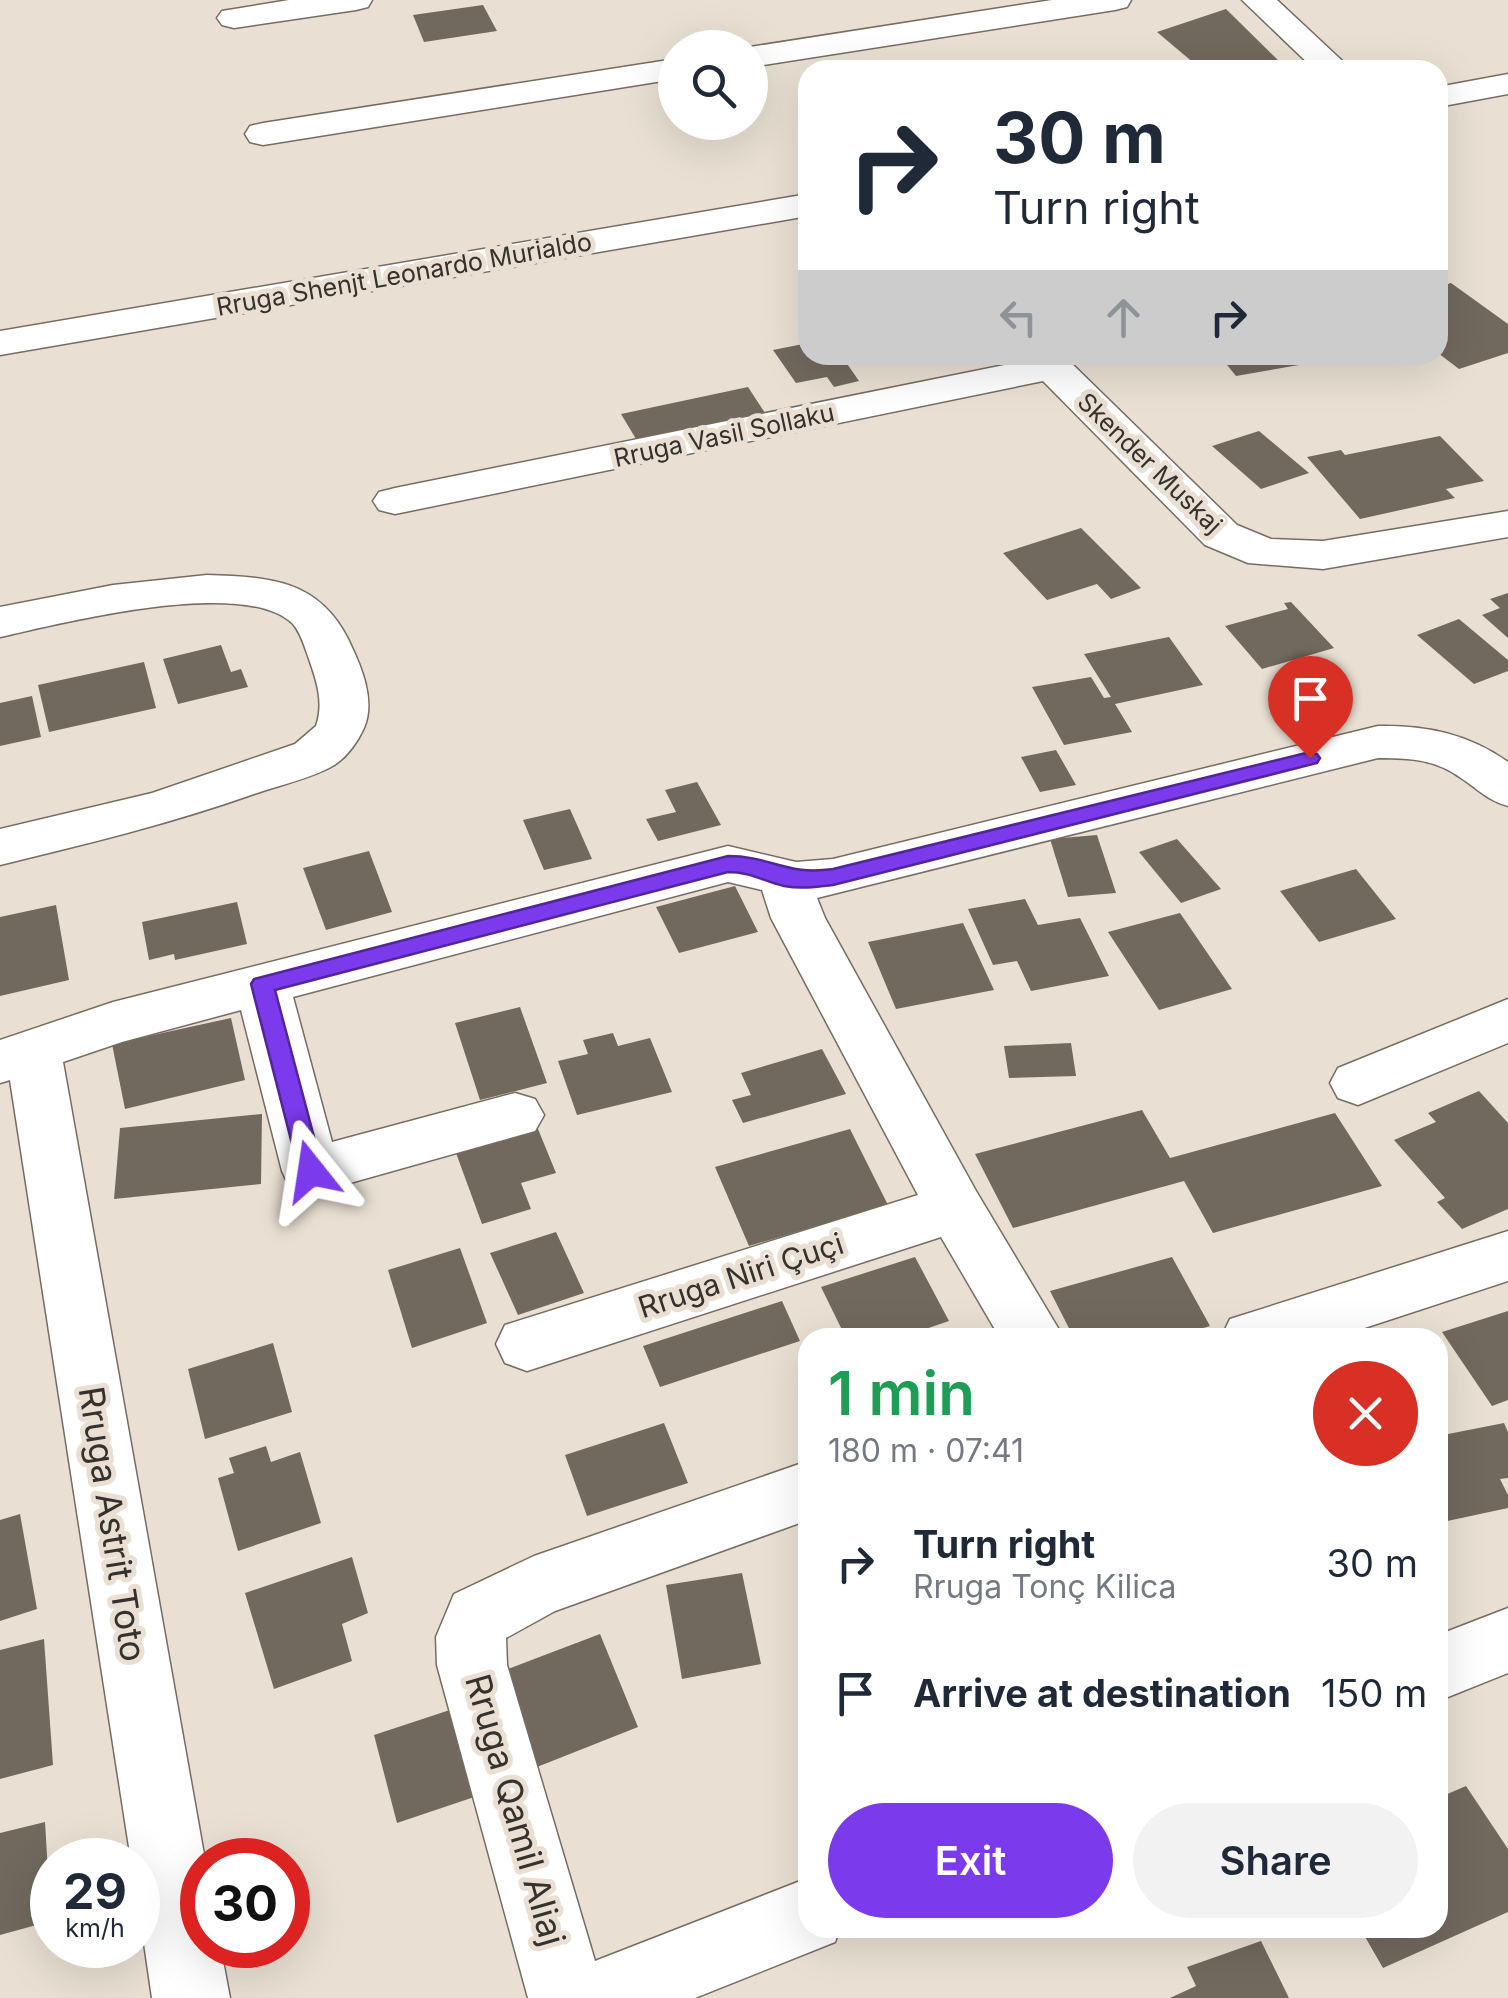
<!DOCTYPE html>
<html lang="en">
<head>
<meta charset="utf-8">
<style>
	:root { --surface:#fff; --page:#f2f2f3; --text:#1f2937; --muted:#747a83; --accent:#7c3aed }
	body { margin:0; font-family:Inter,sans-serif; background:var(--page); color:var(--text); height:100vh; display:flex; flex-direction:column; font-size:38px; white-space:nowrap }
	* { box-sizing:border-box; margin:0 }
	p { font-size:32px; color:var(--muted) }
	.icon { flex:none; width:55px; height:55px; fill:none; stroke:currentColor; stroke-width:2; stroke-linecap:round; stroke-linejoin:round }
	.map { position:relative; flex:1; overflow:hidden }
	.side { position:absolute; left:798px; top:1328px; width:650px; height:610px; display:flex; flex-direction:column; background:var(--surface); border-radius:30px; box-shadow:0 10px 40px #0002 }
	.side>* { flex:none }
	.banner { position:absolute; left:798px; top:60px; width:650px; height:305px; border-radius:30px; box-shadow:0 10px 40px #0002; background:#fff; color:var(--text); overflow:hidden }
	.fabs { position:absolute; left:658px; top:30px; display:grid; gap:20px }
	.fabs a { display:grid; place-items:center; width:110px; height:110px; border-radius:50%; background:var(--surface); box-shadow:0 10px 40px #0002; font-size:50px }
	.speed { position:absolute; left:30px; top:1838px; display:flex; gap:20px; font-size:50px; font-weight:700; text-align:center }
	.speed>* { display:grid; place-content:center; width:130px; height:130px; border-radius:50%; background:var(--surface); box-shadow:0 10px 40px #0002; line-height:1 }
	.speed small { font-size:25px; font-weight:400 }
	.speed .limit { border:15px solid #d22; background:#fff; color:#111 }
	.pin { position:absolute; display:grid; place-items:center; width:85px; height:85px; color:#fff; margin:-102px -42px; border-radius:50% 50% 50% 0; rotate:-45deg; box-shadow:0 0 10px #0007 }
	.pin .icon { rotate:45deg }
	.me { position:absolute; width:110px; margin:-55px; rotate:345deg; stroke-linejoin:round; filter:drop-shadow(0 0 8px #0008) }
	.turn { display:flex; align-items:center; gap:35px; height:210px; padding:0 30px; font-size:45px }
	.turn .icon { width:130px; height:130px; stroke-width:2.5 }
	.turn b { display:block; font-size:70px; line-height:85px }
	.lanes { display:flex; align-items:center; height:95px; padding:0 30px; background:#0003; justify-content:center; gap:50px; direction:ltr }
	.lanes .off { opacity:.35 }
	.round { display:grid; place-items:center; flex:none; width:105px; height:105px; border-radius:52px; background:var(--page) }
	.headline { display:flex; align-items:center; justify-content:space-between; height:170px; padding:0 30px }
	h1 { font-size:60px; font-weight:600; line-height:75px; color:#1e9e55 }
	.primary-button { display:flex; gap:20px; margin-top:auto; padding:20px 30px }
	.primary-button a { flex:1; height:115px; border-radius:60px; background:var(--accent); color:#fff; font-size:40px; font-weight:600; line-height:115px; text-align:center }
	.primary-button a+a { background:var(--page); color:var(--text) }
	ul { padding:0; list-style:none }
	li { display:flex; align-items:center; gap:30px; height:130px; padding:0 30px }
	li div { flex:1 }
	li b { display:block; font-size:38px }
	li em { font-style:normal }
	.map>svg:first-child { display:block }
	.building { fill:#71695e }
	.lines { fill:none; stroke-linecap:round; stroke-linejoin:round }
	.minor-casing { stroke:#756d62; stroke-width:3 }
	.major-casing { stroke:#756d62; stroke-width:3 }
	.minor { fill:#fff; fill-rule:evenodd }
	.major { fill:#fff; fill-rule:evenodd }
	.route { fill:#7c3aed; stroke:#51269a; stroke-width:2.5 }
	.labels { text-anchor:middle; stroke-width:10; stroke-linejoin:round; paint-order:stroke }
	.far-street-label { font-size:25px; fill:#35322d; stroke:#e9e0d3 }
	.street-label { font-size:30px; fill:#35322d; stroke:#e9e0d3 }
	.near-street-label { font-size:35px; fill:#35322d; stroke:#e9e0d3 }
</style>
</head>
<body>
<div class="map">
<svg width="1508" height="1998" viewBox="0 0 1508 1998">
	<rect width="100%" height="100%" fill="#e9e0d3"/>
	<g class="building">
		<polygon points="483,5 497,31 424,42 413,15"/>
		<polygon points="1226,9 1283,65 1265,70 1202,70 1157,32"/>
		<polygon points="1451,283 1508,324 1508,353 1459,369 1438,353 1438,287"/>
		<polygon points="808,343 808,355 841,355 859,381 834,387 827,377 796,383 773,350"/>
		<polygon points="1219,355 1316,355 1322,361 1236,376"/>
		<polygon points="748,387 767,416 639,444 621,414"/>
		<polygon points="1259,431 1309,473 1261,489 1212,446"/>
		<polygon points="1440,436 1484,481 1446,489 1455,498 1360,519 1307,457 1341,450 1345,455"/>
		<polygon points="1081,528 1141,588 1111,599 1097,584 1047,600 1003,553"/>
		<polygon points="1508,593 1508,638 1482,615 1500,608 1490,599"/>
		<polygon points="1291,602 1334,648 1262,669 1225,626 1288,609 1284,603"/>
		<polygon points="1459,619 1508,660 1508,671 1474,684 1417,635"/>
		<polygon points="1169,637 1203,685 1115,704 1132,732 1064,745 1032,687 1091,677 1104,698 1111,697 1084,654"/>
		<polygon points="221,645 231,672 241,669 248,687 178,704 163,659"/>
		<polygon points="144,662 156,708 49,732 38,685"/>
		<polygon points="32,696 41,737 0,746 0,703"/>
		<polygon points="1056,750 1076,785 1040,792 1021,757"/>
		<polygon points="697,782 721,825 658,841 646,819 676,812 665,790"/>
		<polygon points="570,809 592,859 544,870 523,820"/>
		<polygon points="1097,835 1116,893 1068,897 1050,839"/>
		<polygon points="1177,839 1221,889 1181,903 1139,852"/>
		<polygon points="369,851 392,912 326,930 303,868"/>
		<polygon points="1356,869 1396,919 1319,942 1280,891"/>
		<polygon points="735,886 758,932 679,953 656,907"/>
		<polygon points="1025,899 1038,925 1080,918 1109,976 1031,991 1017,961 993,965 968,909"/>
		<polygon points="237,902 247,944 175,960 174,954 149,960 142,922"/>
		<polygon points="56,905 69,980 0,996 0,917"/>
		<polygon points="1180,913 1232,989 1159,1010 1108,932"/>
		<polygon points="963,923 994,990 896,1009 868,942"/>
		<polygon points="520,1007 547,1083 480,1100 455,1023"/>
		<polygon points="231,1018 245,1080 125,1109 112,1044"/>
		<polygon points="613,1033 618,1046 650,1038 672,1092 577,1115 558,1061 588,1054 583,1040"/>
		<polygon points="1071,1043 1076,1076 1009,1078 1004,1046"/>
		<polygon points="822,1049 846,1094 743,1123 732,1100 751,1095 741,1073"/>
		<polygon points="1479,1091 1508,1123 1508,1209 1462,1229 1437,1202 1445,1198 1394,1140 1436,1122 1428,1113"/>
		<polygon points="1142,1110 1170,1158 1335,1113 1382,1186 1213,1233 1184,1181 1013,1228 975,1154"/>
		<polygon points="262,1114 261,1184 114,1199 120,1128"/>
		<polygon points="538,1129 556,1173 521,1183 531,1209 482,1224 456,1153"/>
		<polygon points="850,1129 888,1205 749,1246 715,1167"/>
		<polygon points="556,1232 584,1293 518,1315 490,1253"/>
		<polygon points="460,1248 487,1323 412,1348 388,1270"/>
		<polygon points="915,1257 949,1321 899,1338 846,1338 821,1287"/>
		<polygon points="1172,1257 1210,1326 1170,1338 1074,1338 1050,1291"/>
		<polygon points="782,1301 800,1341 660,1387 643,1346"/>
		<polygon points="1508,1311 1508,1400 1492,1406 1442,1332"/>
		<polygon points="273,1343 292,1412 205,1439 188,1369"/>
		<polygon points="664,1423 688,1483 587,1516 565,1455"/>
		<polygon points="1504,1423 1508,1432 1508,1478 1500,1479 1508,1495 1508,1508 1438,1523 1438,1436"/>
		<polygon points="266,1446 271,1462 300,1452 321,1523 238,1551 218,1478 234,1473 229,1458"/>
		<polygon points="20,1514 37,1609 0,1621 0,1520"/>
		<polygon points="352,1557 368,1613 342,1624 352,1661 274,1689 245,1593"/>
		<polygon points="742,1573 761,1664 682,1679 666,1585"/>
		<polygon points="600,1634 638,1727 537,1767 503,1671"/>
		<polygon points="44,1639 53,1765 0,1779 0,1650"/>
		<polygon points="465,1705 489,1792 397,1823 374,1735"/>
		<polygon points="1466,1786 1508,1849 1508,1912 1383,1968 1360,1928 1438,1928 1438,1798"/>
		<polygon points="45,1822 51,1921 0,1935 0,1833"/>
		<polygon points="1261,1941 1289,1998 1170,1998 1196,1986 1187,1967"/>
	</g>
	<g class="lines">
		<defs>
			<g id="minor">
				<polygon points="289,0 372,0 368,7 356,10 234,28 222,25 217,18 222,11"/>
				<polygon points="1052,0 1131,0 1127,7 1115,10 750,67 750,47"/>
				<polygon points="1242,0 1277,0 1352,70 1315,70"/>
				<polygon points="675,59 675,79 263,145 250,142 245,134 250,126 263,123"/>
				<polygon points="1020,355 1063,355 1237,525 1271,539 1323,541 1508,511 1508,537 1323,569 1248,563 1205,545 1043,381 395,514 379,510 373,501 379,492 395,488 1024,361"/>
				<path d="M207,575C268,577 319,579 349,641C361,666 376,700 364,728C357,743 345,760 329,768C307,779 281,785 257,793C173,823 87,844 0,865V829L152,793L295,744L316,726C324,703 317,682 309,659C305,648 301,633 293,624C245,576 62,623 0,637V607L113,585Z"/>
				<path d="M1378,726C1426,725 1469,734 1508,762V806C1488,801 1478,789 1461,778C1435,759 1409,758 1378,758L817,898L825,918L976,1191L1064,1338H1000L941,1237L527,1371L505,1363L496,1344L505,1325L918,1195L771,918L762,890L728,882L293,997L332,1142L515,1093L535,1099L544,1115L535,1131L311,1194L290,1188L282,1171L241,1010L122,1042L63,1062L205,1860L202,1945H220L230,1998H152L138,1902V1860H131L10,1080L0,1083V1040L113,1002L728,846L796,862L833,859Z"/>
				<polygon points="1508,999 1508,1043 1358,1105 1338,1098 1330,1083 1338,1068"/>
				<polygon points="1508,1231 1508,1281 1334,1338 1221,1338 1230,1319"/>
				<polygon points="808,1461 808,1520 555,1611 506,1638 507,1665 595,1961 808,1878 808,1928 840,1928 835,1942 695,1998 528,1998 437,1665 436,1637 454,1594 534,1556"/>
				<polygon points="1508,1608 1508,1673 1438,1701 1438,1635"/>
			</g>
			<g id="major">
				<polygon points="1508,74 1508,94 1438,107 1438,87"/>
				<polygon points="808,194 808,216 0,355 0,331"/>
			</g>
		</defs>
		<use href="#minor" class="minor-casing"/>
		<use href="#major" class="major-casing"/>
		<use href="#minor" class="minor"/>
		<use href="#major" class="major"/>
	</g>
	<path class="route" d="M1310,752L1317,754L1320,758L1317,763L833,885C816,887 801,889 784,886C763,881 750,872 728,872L275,990L323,1171L320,1178H302L299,1171L251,984L254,979L728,856C771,856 786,876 833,869Z"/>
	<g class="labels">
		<g class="far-street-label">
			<text transform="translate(404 274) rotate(-10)" y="9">Rruga Shenjt Leonardo Murialdo</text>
			<text transform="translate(724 435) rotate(-12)" y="9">Rruga Vasil Sollaku</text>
			<text transform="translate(1150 463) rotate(44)" y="9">Skender Muskaj</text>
		</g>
		<g class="street-label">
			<text transform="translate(741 1276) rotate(-18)" y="10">Rruga Niri Çuçi</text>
		</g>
		<g class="near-street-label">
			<text transform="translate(112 1524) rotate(81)" y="12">Rruga Astrit Toto</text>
			<text transform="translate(515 1810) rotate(74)" y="12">Rruga Qamil Aliaj</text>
		</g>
	</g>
</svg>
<div class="fabs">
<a><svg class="icon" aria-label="search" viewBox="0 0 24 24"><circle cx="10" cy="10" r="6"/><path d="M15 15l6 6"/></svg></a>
</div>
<div class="speed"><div>29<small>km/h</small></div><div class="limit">30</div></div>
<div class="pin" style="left:1310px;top:758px;background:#d93025"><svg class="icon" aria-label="arrive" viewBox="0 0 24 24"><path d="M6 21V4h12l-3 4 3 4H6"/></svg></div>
<svg class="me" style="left:311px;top:1171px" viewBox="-20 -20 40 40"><path d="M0-17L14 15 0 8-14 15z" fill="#7c3aed" stroke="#fff" stroke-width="4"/></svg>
<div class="banner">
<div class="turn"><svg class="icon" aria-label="right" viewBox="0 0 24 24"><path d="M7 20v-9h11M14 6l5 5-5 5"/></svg><div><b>30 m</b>Turn right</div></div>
<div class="lanes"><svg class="icon off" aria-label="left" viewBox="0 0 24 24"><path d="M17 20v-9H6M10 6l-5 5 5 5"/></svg><svg class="icon off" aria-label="ahead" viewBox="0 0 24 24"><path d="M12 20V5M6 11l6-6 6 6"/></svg><svg class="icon" aria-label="right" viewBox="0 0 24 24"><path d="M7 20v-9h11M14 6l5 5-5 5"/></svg></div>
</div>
<section class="side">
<div class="headline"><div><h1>1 min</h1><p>180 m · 07:41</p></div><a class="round" style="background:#d93025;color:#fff"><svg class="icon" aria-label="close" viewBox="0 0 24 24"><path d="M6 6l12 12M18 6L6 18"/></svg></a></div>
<ul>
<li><svg class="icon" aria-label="right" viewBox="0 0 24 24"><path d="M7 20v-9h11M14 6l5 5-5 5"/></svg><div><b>Turn right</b><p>Rruga Tonç Kilica</p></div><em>30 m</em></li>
<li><svg class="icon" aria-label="arrive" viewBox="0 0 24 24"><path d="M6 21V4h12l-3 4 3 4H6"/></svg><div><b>Arrive at destination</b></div><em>150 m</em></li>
</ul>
<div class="primary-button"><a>Exit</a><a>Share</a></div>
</section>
</div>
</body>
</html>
